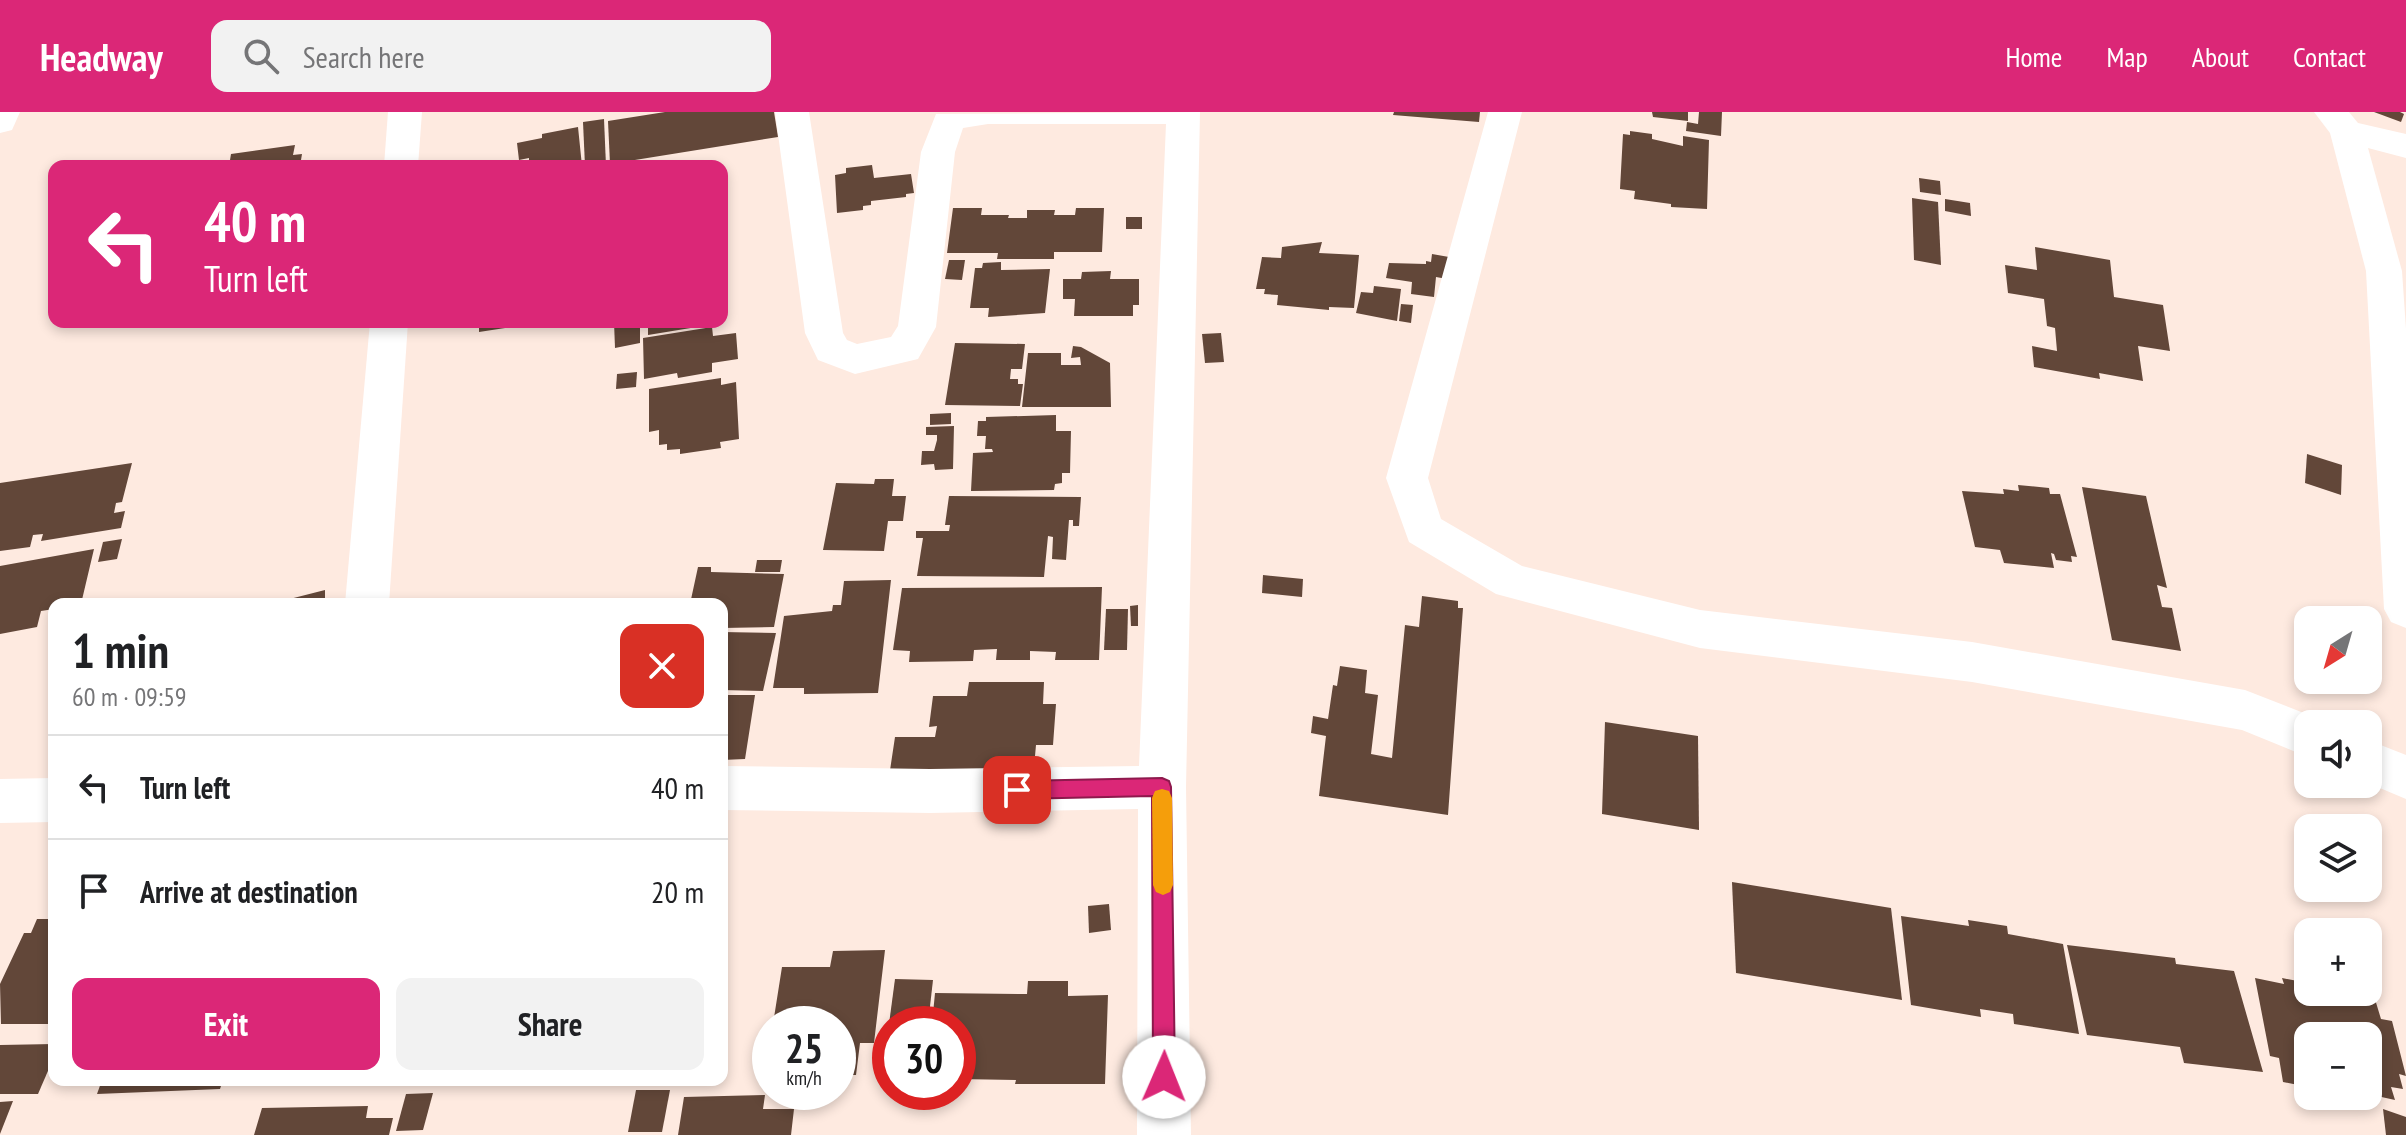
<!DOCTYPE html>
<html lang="en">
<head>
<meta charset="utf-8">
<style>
	:root { --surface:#fff; --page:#f2f2f2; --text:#202124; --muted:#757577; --line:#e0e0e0; --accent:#db2777 }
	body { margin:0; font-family:"PT Sans Narrow",sans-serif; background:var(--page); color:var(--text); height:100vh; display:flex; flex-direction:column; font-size:30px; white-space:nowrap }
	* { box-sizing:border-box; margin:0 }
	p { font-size:26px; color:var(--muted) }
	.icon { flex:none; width:44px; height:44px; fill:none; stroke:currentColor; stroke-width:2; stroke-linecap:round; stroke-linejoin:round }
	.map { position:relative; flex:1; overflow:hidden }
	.details { position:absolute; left:48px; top:486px; width:680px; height:488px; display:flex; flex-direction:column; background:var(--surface); border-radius:16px; box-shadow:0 4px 12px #0003 }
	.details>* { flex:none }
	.guide { position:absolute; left:48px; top:48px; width:680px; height:168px; border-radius:16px; box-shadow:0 4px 12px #0003; background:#db2777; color:#fff; overflow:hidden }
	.needle { width:52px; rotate:217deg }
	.fabs { position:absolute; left:2294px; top:494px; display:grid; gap:16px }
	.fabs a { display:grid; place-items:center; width:88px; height:88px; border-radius:16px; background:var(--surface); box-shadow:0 4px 12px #0003; font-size:40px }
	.speed { position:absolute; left:752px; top:894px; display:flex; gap:16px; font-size:40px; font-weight:700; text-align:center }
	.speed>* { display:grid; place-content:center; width:104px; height:104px; border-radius:50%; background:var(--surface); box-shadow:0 4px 12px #0003; line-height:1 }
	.speed small { font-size:20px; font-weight:400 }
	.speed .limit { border:12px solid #d22; background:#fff; color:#111 }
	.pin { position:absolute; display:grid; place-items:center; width:68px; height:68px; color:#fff; margin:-34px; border-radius:16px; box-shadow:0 4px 12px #0006 }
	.me { position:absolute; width:88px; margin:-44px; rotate:1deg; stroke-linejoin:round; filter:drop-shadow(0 0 6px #0008) }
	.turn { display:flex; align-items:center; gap:28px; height:168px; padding:0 24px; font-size:36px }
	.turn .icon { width:104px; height:104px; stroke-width:2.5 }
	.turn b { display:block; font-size:56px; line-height:68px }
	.round { display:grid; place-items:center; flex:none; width:84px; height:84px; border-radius:16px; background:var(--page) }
	.headline { display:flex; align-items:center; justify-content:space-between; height:136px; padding:0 24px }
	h1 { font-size:48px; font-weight:600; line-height:60px }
	.action { display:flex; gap:16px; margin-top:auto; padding:16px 24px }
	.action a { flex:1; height:92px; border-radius:16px; background:var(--accent); color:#fff; font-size:32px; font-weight:600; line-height:92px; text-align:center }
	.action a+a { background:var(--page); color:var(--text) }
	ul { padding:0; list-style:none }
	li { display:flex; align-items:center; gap:24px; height:104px; padding:0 24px; border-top:2px solid var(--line) }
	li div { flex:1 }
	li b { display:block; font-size:30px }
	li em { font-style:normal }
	header { display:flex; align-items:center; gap:48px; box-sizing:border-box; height:112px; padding:0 40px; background:var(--accent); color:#fff }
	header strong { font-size:38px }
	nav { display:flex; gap:44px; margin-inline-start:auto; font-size:28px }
	.search { width:560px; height:72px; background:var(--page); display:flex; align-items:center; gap:20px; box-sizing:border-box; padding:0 28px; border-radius:16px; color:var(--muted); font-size:30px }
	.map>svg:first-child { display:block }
	.building { fill:#624739 }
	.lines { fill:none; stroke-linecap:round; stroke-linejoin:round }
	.minor { fill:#fff; fill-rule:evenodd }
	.route { fill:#db2777; stroke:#8e194d; stroke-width:2 }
	.slow { fill:#f59e0b }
</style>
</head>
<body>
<header>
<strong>Headway</strong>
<div class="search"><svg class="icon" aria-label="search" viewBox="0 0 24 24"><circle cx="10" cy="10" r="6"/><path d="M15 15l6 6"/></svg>Search here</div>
<nav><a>Home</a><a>Map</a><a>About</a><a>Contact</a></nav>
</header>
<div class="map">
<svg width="2406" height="1023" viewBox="0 0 2406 1023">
	<rect width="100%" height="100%" fill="#feeae0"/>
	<g class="building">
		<polygon points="665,0 774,0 778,25 610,52 608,9"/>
		<polygon points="1394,0 1480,0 1479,10 1393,3"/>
		<polygon points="1652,0 1688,0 1688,9 1653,5"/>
		<polygon points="1699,0 1722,0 1721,24 1686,19 1687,10 1698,12"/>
		<polygon points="2374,0 2400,0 2404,2 2401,10"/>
		<polygon points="604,7 606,54 585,54 583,10"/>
		<polygon points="578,15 582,54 529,54 529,46 519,48 517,31 542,26 542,22"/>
		<polygon points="1630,19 1652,22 1652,27 1683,34 1683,24 1709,28 1707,97 1671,95 1671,92 1634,87 1635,79 1620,77 1623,22 1630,23"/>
		<polygon points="295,33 293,43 302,42 300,54 229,54 231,42"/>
		<polygon points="872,53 874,66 911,62 914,81 906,82 906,85 871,89 871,93 863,94 863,98 837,101 835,63 846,61 846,56"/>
		<polygon points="1919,66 1940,69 1941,83 1920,80"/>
		<polygon points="1912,86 1938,90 1941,153 1914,148"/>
		<polygon points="1945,87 1970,91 1971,104 1945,99"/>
		<polygon points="953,96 982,96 981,103 1009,103 1008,106 1027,106 1027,98 1055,98 1054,103 1075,103 1076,96 1104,96 1102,140 1054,140 1054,147 997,147 998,141 947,141"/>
		<rect x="1126" y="105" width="16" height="12"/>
		<polygon points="1322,130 1319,141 1359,143 1354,196 1329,195 1329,198 1277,193 1278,183 1264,182 1265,177 1256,177 1262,145 1281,146 1282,135"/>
		<polygon points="2035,135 2110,148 2114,185 2163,193 2170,239 2138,234 2143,269 2099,261 2100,267 2034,255 2032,234 2057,239 2055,216 2047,214 2044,187 2008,181 2005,153 2037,158"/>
		<polygon points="1432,142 1449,145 1447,167 1436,165 1434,185 1411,182 1412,170 1386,166 1389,151 1426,152 1426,149 1431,150"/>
		<polygon points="949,148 965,148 962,168 945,167"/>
		<polygon points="1001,150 1001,158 1050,157 1045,201 988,205 989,196 970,196 975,156 982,156 983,151"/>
		<polygon points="1111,159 1110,167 1139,167 1139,193 1133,193 1133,204 1074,204 1075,187 1063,187 1063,167 1081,167 1082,160"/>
		<polygon points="1374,174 1401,177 1397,209 1356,201 1361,180 1373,181"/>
		<polygon points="1401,192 1413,193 1411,211 1399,209"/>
		<polygon points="479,210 530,210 530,212 479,220"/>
		<polygon points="614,210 640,210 640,231 615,236"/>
		<polygon points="648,210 709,210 709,213 648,223"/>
		<polygon points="712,215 713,224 736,221 738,247 712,251 712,260 678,266 677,261 644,267 643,226"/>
		<polygon points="1221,221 1224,250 1205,251 1202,222"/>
		<polygon points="955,231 1025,232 1022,257 1011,257 1010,267 1018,267 1018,272 1023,272 1020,294 945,293"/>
		<polygon points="1073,234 1081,235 1110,251 1111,295 1022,295 1028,241 1061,241 1061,253 1081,253 1080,245 1071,246"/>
		<polygon points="637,260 636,275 616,277 617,262"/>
		<polygon points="721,266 721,273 736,270 739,327 720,330 721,336 680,342 680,337 667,338 667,332 659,333 659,318 649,320 649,277"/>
		<polygon points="951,301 951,312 930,313 930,302"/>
		<polygon points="1056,303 1056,319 1071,319 1070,361 1062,361 1062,371 1055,372 1054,378 971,379 973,341 993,340 992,337 985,337 986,324 977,324 978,309 986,309 986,305"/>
		<polygon points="954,314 953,357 935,358 934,352 921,353 922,339 934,339 937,328 937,323 926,323 926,315"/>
		<polygon points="2307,342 2342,353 2341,383 2305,371"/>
		<polygon points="132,351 122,390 116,391 114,401 125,399 121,416 41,429 43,422 33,423 30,435 0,439 0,371"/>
		<polygon points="875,367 894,367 892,384 906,384 903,409 888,409 884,439 823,438 836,371 874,372"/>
		<polygon points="2018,373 2049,376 2050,382 2060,382 2077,445 2071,444 2072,450 2056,448 2054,442 2051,441 2054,456 2004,451 2000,438 1975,435 1962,379 2004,382 2003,377 2019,379"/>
		<polygon points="2082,375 2146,384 2167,476 2157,473 2162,495 2172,496 2181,539 2112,528"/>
		<polygon points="949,384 1081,385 1079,414 1073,414 1073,408 1069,408 1066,448 1052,447 1053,425 1048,424 1044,465 917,464 923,426 916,426 916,419 949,419 950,413 945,413"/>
		<polygon points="122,427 117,447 98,450 103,430"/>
		<polygon points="94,437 81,492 54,492 54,497 41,499 37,515 0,522 0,454"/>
		<polygon points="757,448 782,448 780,460 755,460"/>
		<polygon points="698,455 711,455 711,460 784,462 774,515 722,516 722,492 690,492"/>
		<polygon points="1263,463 1303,467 1302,485 1262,481"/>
		<polygon points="891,468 878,581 804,582 804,576 773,576 784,504 832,499 833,493 841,493 844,469"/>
		<polygon points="1102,475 1099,548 1055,548 1056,540 1030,539 1030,548 996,548 997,537 974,538 973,549 909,550 910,539 893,538 902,476"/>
		<polygon points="325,478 325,492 274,492 274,491"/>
		<polygon points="1422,484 1458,489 1458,496 1463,496 1448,703 1319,684 1326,624 1311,621 1313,604 1328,607 1333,573 1337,574 1340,554 1367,558 1365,581 1378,583 1371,642 1392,646 1405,513 1419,515"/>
		<polygon points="1138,493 1138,514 1131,514 1130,494"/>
		<polygon points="1106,497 1128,497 1127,538 1104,538"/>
		<polygon points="722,520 776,521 763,579 722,578"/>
		<polygon points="969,570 1044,570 1043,592 1056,592 1053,633 1036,633 1033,666 889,665 895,625 935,625 937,614 929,615 933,584 967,584"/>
		<polygon points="722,583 755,583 745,647 722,648"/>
		<polygon points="1605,610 1698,624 1699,718 1602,702"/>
		<polygon points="1732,770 1891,796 1902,888 1736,861"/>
		<polygon points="1109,792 1111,818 1089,821 1088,794"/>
		<polygon points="54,800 54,912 1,912 0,872 24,821 31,821 37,807 51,807"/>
		<polygon points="1901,804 1969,814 1968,808 2007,814 2008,822 2063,832 2079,922 2014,912 2013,902 1980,897 1981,905 1911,893"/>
		<polygon points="2067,833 2175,846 2176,852 2234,859 2263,960 2184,951 2180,935 2087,923"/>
		<polygon points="885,838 874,931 860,931 856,963 838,963 838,912 773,912 782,855 830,855 833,839"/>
		<polygon points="2255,866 2284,872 2282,866 2308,871 2308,880 2353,880 2374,884 2381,907 2392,909 2406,964 2399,962 2403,977 2391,975 2395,988 2368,982 2368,924 2308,924 2308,975 2283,970 2279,946 2270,944"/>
		<polygon points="895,867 933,868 928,912 889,912"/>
		<polygon points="1028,869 1068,869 1068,884 1108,883 1105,972 1015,972 1016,968 958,967 958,912 932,912 935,881 1027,882"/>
		<polygon points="888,916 890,961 882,961"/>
		<polygon points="54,932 54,945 38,982 0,982 0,933"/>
		<polygon points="102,968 223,968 220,977 97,982"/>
		<polygon points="636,978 670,978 662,1020 628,1020"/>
		<polygon points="433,981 423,1018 396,1019 406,982"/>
		<polygon points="765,983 763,997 794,997 791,1023 678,1023 684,985"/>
		<polygon points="13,989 0,1022 0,990"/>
		<polygon points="368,994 366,1006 393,1006 389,1023 254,1023 262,996"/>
		<polygon points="2383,997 2406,1005 2406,1023 2386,1023"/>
	</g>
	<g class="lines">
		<g class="minor">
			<polygon points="0,0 20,0 12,18 0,21"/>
			<polygon points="388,0 422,0 418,54 384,54"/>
			<polygon points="775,0 809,0 843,221 847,228 857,232 891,225 898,214 921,40 936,2 1200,0 1186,675 1191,1023 1137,1023 1138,697 930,701 722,698 722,654 930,657 1139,654 1166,12 988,12 963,16 955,40 936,215 918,247 855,262 818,248 805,221"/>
			<polygon points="1488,0 1522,0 1428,366 1441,407 1522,454 1700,498 1972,530 2245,578 2324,609 2326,612 2308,612 2308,645 2242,618 1972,570 1700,536 1496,482 1409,430 1386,366"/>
			<polygon points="2314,0 2349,0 2358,11 2406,22 2406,46 2368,36 2402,159 2406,217 2406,516 2391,510 2384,497 2366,159 2330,21"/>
			<polygon points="370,210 408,210 389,492 345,492"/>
			<polygon points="2368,628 2406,643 2406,687 2368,671"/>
			<polygon points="54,666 54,710 0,711 0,667"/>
		</g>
	</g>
	<polygon class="route" points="1162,666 1169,669 1171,675 1175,965 1172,972 1164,976 1156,972 1153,965 1152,684 1017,687 1010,684 1007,678 1010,671 1017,669"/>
	<polygon class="slow" points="1162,677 1169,679 1172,686 1173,773 1170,780 1163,783 1156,780 1153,773 1152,686 1155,679"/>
</svg>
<div class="fabs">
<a><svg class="needle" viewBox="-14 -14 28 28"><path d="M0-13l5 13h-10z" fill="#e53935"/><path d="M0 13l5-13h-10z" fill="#757577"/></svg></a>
<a><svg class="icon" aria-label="sound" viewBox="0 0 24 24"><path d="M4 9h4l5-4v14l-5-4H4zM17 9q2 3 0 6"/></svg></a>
<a><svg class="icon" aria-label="layers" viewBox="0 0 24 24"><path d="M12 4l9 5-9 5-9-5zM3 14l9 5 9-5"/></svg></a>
<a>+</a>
<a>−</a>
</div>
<div class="speed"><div>25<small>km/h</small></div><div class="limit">30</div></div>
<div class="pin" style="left:1017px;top:678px;background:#d93025"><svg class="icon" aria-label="arrive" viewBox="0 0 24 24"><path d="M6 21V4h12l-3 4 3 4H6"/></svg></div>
<svg class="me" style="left:1164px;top:965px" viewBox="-20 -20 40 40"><circle r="19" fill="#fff"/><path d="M0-13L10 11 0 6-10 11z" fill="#db2777"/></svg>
<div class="guide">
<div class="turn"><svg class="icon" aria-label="left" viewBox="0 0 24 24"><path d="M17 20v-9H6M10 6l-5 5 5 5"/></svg><div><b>40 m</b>Turn left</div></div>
</div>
<section class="details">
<div class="headline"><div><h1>1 min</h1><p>60 m · 09:59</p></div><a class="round" style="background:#d93025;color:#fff"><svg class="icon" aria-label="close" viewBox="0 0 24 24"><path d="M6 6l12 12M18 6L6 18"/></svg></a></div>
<ul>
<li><svg class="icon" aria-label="left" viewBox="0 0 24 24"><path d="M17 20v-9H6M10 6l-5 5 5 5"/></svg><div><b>Turn left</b></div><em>40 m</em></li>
<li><svg class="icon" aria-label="arrive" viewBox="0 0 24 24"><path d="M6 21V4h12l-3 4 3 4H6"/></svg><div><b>Arrive at destination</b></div><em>20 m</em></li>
</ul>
<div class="action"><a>Exit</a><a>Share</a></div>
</section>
</div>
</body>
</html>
